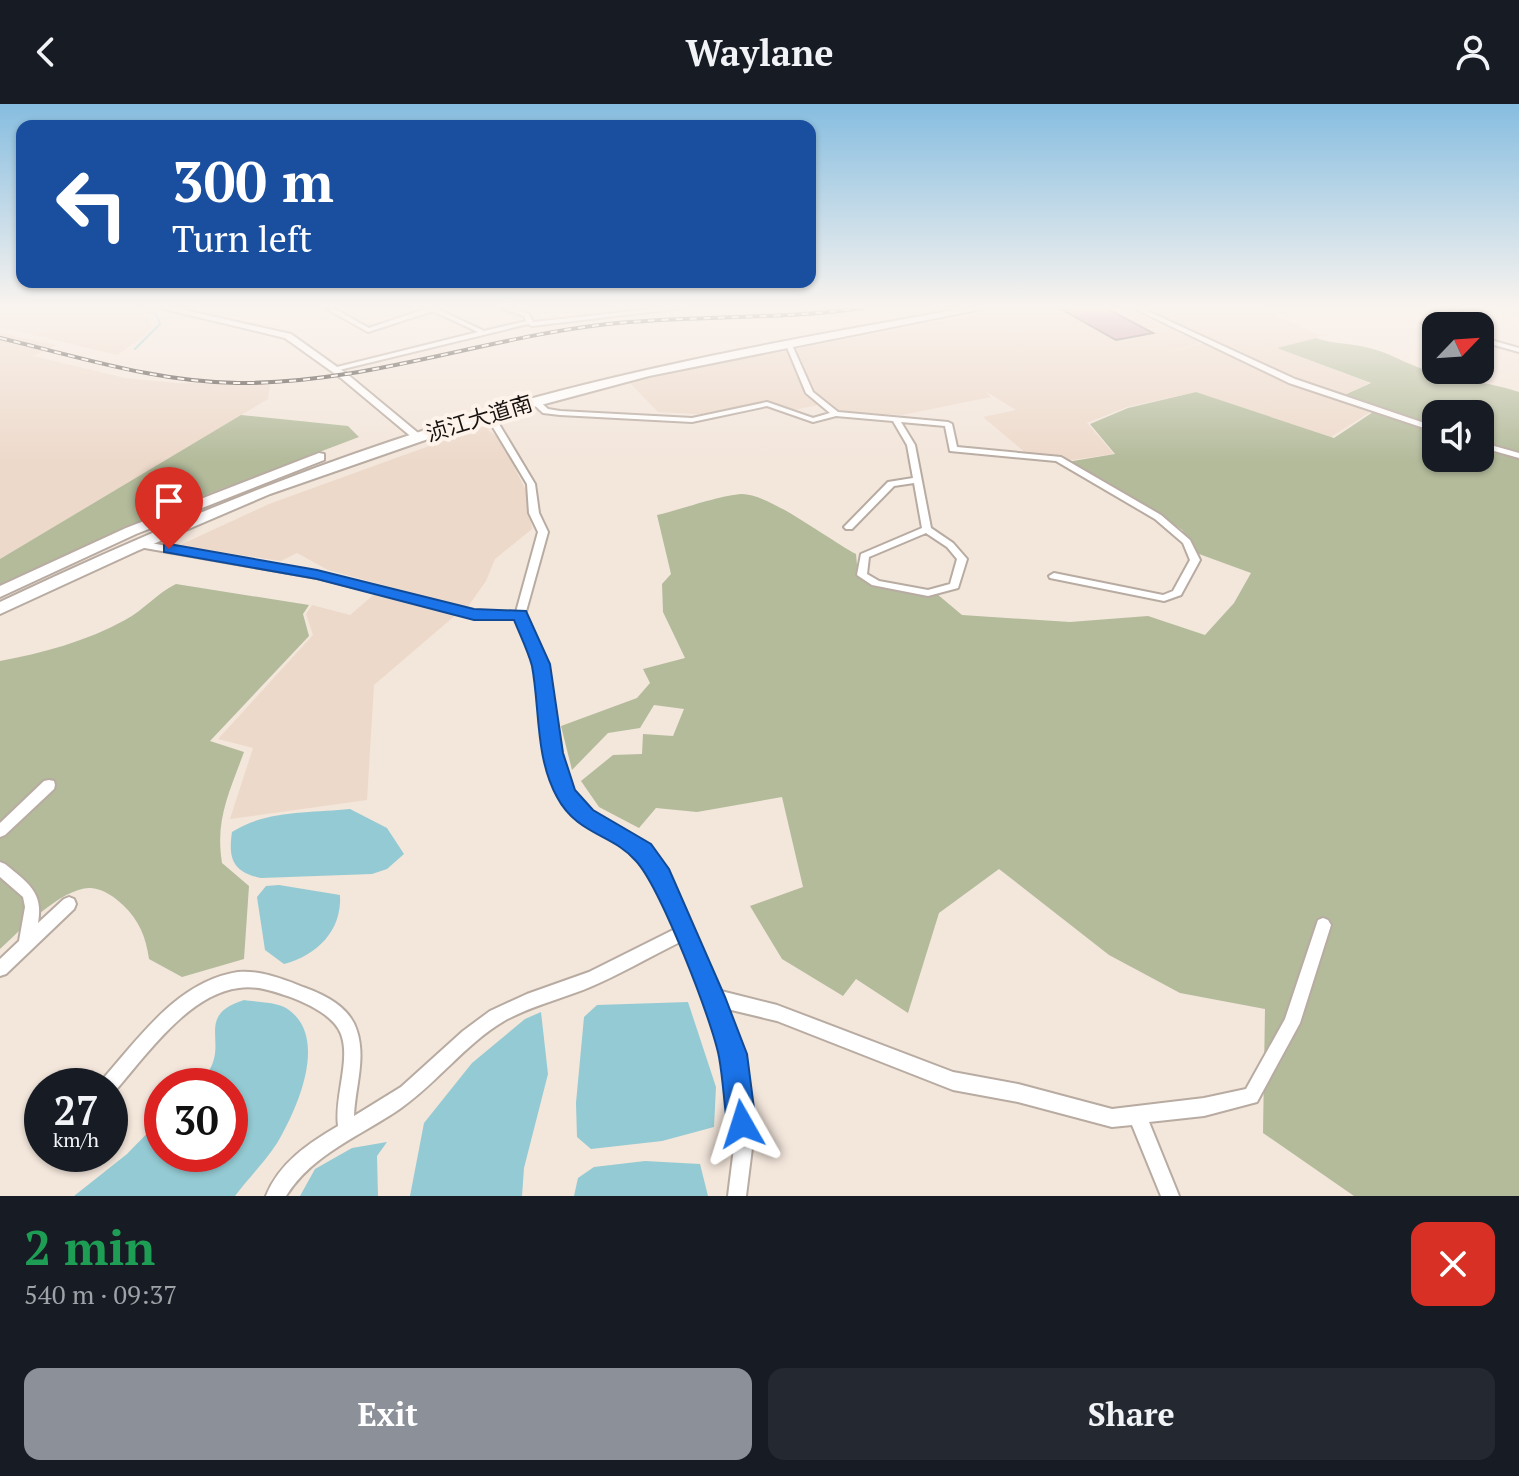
<!DOCTYPE html>
<meta charset="utf-8">
<style>
body{margin:0;font-family:"PT Serif","Noto Sans SC",serif;background:#242831;color:#f1f3f6;height:100vh;display:flex;flex-direction:column;font-size:30px;white-space:nowrap}
*{box-sizing:border-box;margin:0}
p{font-size:26px;color:#9ea1a6}
.icon{flex:none;width:44px;height:44px;fill:none;stroke:currentColor;stroke-width:2;stroke-linecap:round;stroke-linejoin:round}
.map{position:relative;height:1092px;overflow:hidden}
.side{display:flex;flex-direction:column;background:#171b24;flex:1}
.side>*{flex:none}
.top-card{position:absolute;left:16px;top:16px;width:800px;height:168px;border-radius:16px;box-shadow:0 2px 6px #0004;background:#1a4fa0;color:#fff;overflow:hidden}
.needle{width:52px;rotate:65deg}
.fabs{position:absolute;left:1422px;top:208px;display:grid;gap:16px}
.fabs a{display:grid;place-items:center;width:72px;height:72px;border-radius:16px;background:#171b24;box-shadow:0 2px 6px #0004;font-size:40px}
.speed{position:absolute;left:24px;top:964px;display:flex;gap:16px;font-size:40px;font-weight:700;text-align:center}
.speed>*{display:grid;place-content:center;width:104px;height:104px;border-radius:50%;background:#171b24;box-shadow:0 2px 6px #0004;line-height:1}
.speed small{font-size:20px;font-weight:400}
.speed .limit{border:12px solid #d22;background:#fff;color:#111}
.pin{position:absolute;display:grid;place-items:center;width:68px;height:68px;color:#fff;margin:-82px -34px;border-radius:50% 50% 50% 0;rotate:-45deg;box-shadow:0 0 8px #0007}
.pin .icon{rotate:45deg}
.me{position:absolute;width:88px;margin:-44px;rotate:354deg;stroke-linejoin:round;filter:drop-shadow(0 0 6px #0008)}
.turn{display:flex;align-items:center;gap:28px;height:168px;padding:0 24px;font-size:36px}
.turn .icon{width:104px;height:104px;stroke-width:2.5}
.turn b{display:block;font-size:56px;line-height:68px}
.round{display:grid;place-items:center;flex:none;width:84px;height:84px;border-radius:16px;background:#242831}
.summary{display:flex;align-items:center;justify-content:space-between;height:136px;padding:0 24px}
h1{font-size:48px;font-weight:700;line-height:60px;color:#1e9e55}
.cta{display:flex;gap:16px;margin-top:auto;padding:16px 24px}
.cta a{flex:1;height:92px;border-radius:16px;background:#8c9099;color:#fff;font-size:32px;font-weight:700;line-height:92px;text-align:center}
.cta a+a{background:#242831;color:#f1f3f6}
header{display:flex;justify-content:space-between;align-items:center;height:104px;padding:0 24px;background:#171b24;font-size:36px;font-weight:700}
.map>svg:first-child{display:block}
</style>
<header><svg class="icon" aria-label="back" viewBox="0 0 24 24"><path d="M15 5l-7 7 7 7"/></svg>Waylane<svg class="icon" aria-label="person" viewBox="0 0 24 24"><circle cx="12" cy="8" r="4"/><path d="M4 21q1-7 8-7t8 7"/></svg></header>
<div class="map">
<svg width="1519" height="1092" viewBox="0 0 1519 1092">
<rect width="100%" height="100%" fill="#f3e6db"/>
<g fill="#edd9ca">
<polygon points="0,204 143,204 137,208 149,215 151,222 146,231 117,251 0,223"/>
<polygon points="1008,204 1126,204 1200,239 1162,250 1212,237 1142,204 1258,204 1322,232 1277,244 1369,279 1341,292 1375,305 1331,333 1196,288 1127,303 1087,319 1114,350 1072,356 1028,351 983,313 1016,306 985,287 991,293 902,311 838,308 815,287 795,245"/>
<polygon points="0,229 57,241 33,252 125,274 177,279 270,280 268,295 0,455"/>
<polygon points="789,246 805,289 818,301 794,306 765,297 714,311 658,308 628,277"/>
<polygon points="487,321 492,324 488,326 499,334 529,392 532,425 495,455 486,477 467,504 328,466 297,449 281,457 178,442 269,400"/>
<polygon points="378,487 458,509 374,581 367,696 230,715 253,644 218,635 313,531 306,510 312,501 350,511"/>
</g>
<g fill="#b3bb9b">
<path d="M1316 234C1333 240 1348 239 1365 243 1387 247 1406 260 1428 267 1458 276 1489 278 1519 288V349L1480 337V310H1436V323L1342 292 1371 279 1277 244Z"/>
<path d="M1196 288 1334 334 1373 308 1436 327V354H1480V341L1519 353V1092H1354L1263 1029 1265 905 1180 889 1109 851 999 765 939 809 908 909 856 875 843 892 782 855 750 802 803 783 782 693 697 708 656 704 639 724 599 703 581 677 613 651 642 650 643 630 673 632 684 605 654 601 640 624 608 629 572 666 561 622 637 594 650 579 643 565 685 554 663 508 662 480 671 470 657 411C680 406 720 391 742 390 770 390 829 436 856 450L858 472 876 480 937 490 962 511 1070 518 1148 512 1205 531 1234 499 1251 469 1199 450 1182 426 1149 403 1067 358 1115 350 1090 320 1128 304Z"/>
<polygon points="241,311 348,322 359,333 171,404 0,481 0,455"/>
<path d="M176 480 309 501 303 510 309 532 210 637 244 648C229 689 215 716 222 759L249 782 244 855 182 873 149 855C146 833 139 816 123 801 114 793 104 785 91 784 64 782 19 827 0 845V557C43 549 87 537 125 516 144 506 157 489 176 480Z"/>
</g>
<g fill="#94cad3">
<path d="M350 705 387 724 404 750 387 765 372 770 261 774C233 768 228 755 232 728 265 706 312 709 350 705Z"/>
<path d="M279 781 340 791C342 827 317 851 284 860L265 846 257 793 266 782Z"/>
<path d="M244 896C256 898 276 898 286 904 329 931 299 1000 280 1034 269 1054 249 1073 235 1092H74L127 1050 162 1014V1050H230V982H193C198 977 208 970 211 963 225 935 197 911 244 896Z"/>
<polygon points="688,898 716,983 714,1023 662,1037 591,1045 577,1033 576,999 584,913 597,901"/>
<polygon points="541,908 548,970 524,1064 522,1092 410,1092 424,1019 472,959 525,915"/>
<polygon points="387,1038 377,1052 378,1092 300,1092 315,1065 352,1044"/>
<polygon points="645,1057 700,1060 708,1092 574,1092 578,1074 594,1063"/>
</g>
<g fill="none" stroke-linecap="round" stroke-linejoin="round">
<polyline stroke="#94cad3" stroke-width="2" points="135,245 160,220 157,211 147,204"/>
</g>
<polygon fill="#c89bad" stroke="#817278" stroke-width="2" points="1059,204 1106,204 1153,229 1116,236"/>
<g fill="none" stroke-linecap="round" stroke-linejoin="round">
<defs>
<g id="minor">
<polygon points="325,204 333,204 369,224 428,204 436,204 484,227 526,217 524,212 501,204 511,204 529,210 533,218 661,204 683,204 532,222 528,220 335,267 332,265 333,264 478,228 433,207 368,228"/>
<polygon points="1133,204 1141,204 1295,275 1436,323 1436,328 1289,279"/>
<polygon points="1457,204 1465,204 1441,219 1430,219 1438,222 1436,222 1436,225 1421,219 1431,214 1438,216"/>
<polygon points="1480,233 1519,244 1519,248 1480,237"/>
<path d="M789 239 792 241 813 288 838 308 948 318 952 320 957 343 1061 353 1161 411 1190 436 1200 456 1182 489 1181 491 1164 497 1050 474 1049 472 1054 469 1163 491 1173 487 1190 456 1183 439 1155 415 1056 357 950 347 945 322 901 318 915 341 931 424 953 439 967 455 958 484 928 492 872 481 857 471 861 450 922 424 914 379 894 382 852 425H846L844 423 888 378 913 374 907 341 893 317 836 312 813 318 767 302 692 318 560 311 543 309 530 297 537 295 548 305 560 307 692 314 767 298 813 314 830 309 806 289 786 241ZM926 429 947 443 957 455 950 480 928 486 879 477 867 470 869 453Z"/>
<path d="M486 308 493 310 535 380 539 409 548 428 525 511 547 560 562 665 577 698 590 709 633 732 658 754 694 827 717 886 777 901 953 968 1018 980 1112 1005 1204 994 1246 985 1285 915 1318 816 1323 814 1328 816 1331 821 1300 919 1257 998 1204 1012 1149 1018 1179 1092H1161L1132 1021 1112 1023 1018 998 953 986 777 917 723 904 741 950 749 996 752 1044 746 1092H728L734 1044 731 996 725 950 682 837C649 853 618 872 583 886 557 896 529 903 504 917 465 940 438 978 401 1004 361 1032 313 1049 286 1092H266C279 1059 309 1039 338 1022 334 993 351 956 341 930 334 912 310 901 293 894 276 888 257 881 239 884 188 890 146 952 114 988L110 990V982H99L102 976C139 934 178 877 238 868 259 866 283 875 303 883 325 891 350 903 357 927 366 955 355 984 354 1012L401 983 463 927 490 907 527 890 589 868 677 824 648 762 623 740 580 717 567 705 550 665 535 560 516 514 474 513 317 474 139 443 134 440 139 437 317 468 474 507 516 508 538 428 529 409 527 380 485 310Z"/>
<polygon points="1480,338 1519,349 1519,354 1480,343"/>
<polygon points="49,676 54,677 55,681 54,685 5,731 0,733 0,719 44,677"/>
<path d="M0 758 5 760C27 778 44 788 38 819L64 795 69 793 74 795 76 800 74 805 6 870 0 872V855L19 837 25 803 23 793 0 773Z"/>
</g>
<polygon id="tertiary" points="160,204 175,204 291,230 347,270 423,333 414,335 341,274 285,234"/>
<g id="primary">
<path d="M965 204H987L649 272 474 319 270 390 137 447 0 510V498C173 416 351 343 537 293 678 255 821 230 965 204Z"/>
<polygon points="319,349 324,350 324,356 136,430 0,493 0,482 126,424"/>
</g>
</defs>
<use href="#minor" stroke="#b8aba1" stroke-width="4"/>
<use href="#tertiary" stroke="#b8aba1" stroke-width="4"/>
<use href="#primary" stroke="#b8aba1" stroke-width="4"/>
<use href="#minor" fill="#fff" fill-rule="evenodd"/>
<use href="#tertiary" fill="#fff" fill-rule="evenodd"/>
<use href="#primary" fill="#fff" fill-rule="evenodd"/>
<defs>
<path id="rail" d="M0 234C79 253 156 278 238 279 366 280 482 234 608 220 693 211 778 216 862 204"/>
</defs>
<use href="#rail" stroke="#3c3531" stroke-width="4"/>
<use href="#rail" stroke="#fef3eb" stroke-width="2" stroke-dasharray="7" stroke-linecap="butt"/>
</g>
<linearGradient id="sky" x2="0" y2="1"><stop stop-color="#86bde0"/><stop offset="0.57" stop-color="#faf4ef"/><stop offset="1" stop-color="#faf4ef" stop-opacity="0"/></linearGradient>
<rect width="1519" height="357" fill="url(#sky)"/>
<path fill="#1a73e8" stroke="#114b97" stroke-width="2" d="M169 440 317 466 474 505 526 507 550 560 563 649 575 686 593 706 651 740 669 765 725 893 747 950 756 1020 752 1030 742 1034 731 1030 727 1020C724 998 723 975 719 953 712 916 660 783 636 757 613 730 577 731 557 693 535 653 540 605 532 562 528 547 520 531 514 516H474L317 475 164 448V441Z"/>
<g text-anchor="middle" stroke-width="8" stroke-linejoin="round" paint-order="stroke">
<g font-size="22" fill="#17120f" stroke="#fef3eb">
<text transform="translate(479 314) rotate(-17)" y="8">浈江大道南</text>
</g>
</g>
</svg>
<div class="fabs">
<a><svg class="needle" viewBox="-14 -14 28 28"><path d="M0-13l5 13h-10z" fill="#e53935"/><path d="M0 13l5-13h-10z" fill="#9ea1a6"/></svg></a>
<a><svg class="icon" aria-label="sound" viewBox="0 0 24 24"><path d="M4 9h4l5-4v14l-5-4H4zM17 9q2 3 0 6"/></svg></a>
</div>
<div class="speed"><div>27<small>km/h</small></div><div class="limit">30</div></div>
<div class="pin" style="left:169px;top:445px;background:#d93025"><svg class="icon" aria-label="arrive" viewBox="0 0 24 24"><path d="M6 21V4h12l-3 4 3 4H6"/></svg></div>
<svg class="me" style="left:742px;top:1020px" viewBox="-20 -20 40 40"><path d="M0-17L14 15 0 8-14 15z" fill="#1a73e8" stroke="#fff" stroke-width="4"/></svg>
<div class="top-card">
<div class="turn"><svg class="icon" aria-label="left" viewBox="0 0 24 24"><path d="M17 20v-9H6M10 6l-5 5 5 5"/></svg><div><b>300 m</b>Turn left</div></div>
</div>
</div>
<section class="side">
<div class="summary"><div><h1>2 min</h1><p>540 m · 09:37</p></div><a class="round" style="background:#d93025;color:#fff"><svg class="icon" aria-label="close" viewBox="0 0 24 24"><path d="M6 6l12 12M18 6L6 18"/></svg></a></div>
<div class="cta"><a>Exit</a><a>Share</a></div>
</section>
